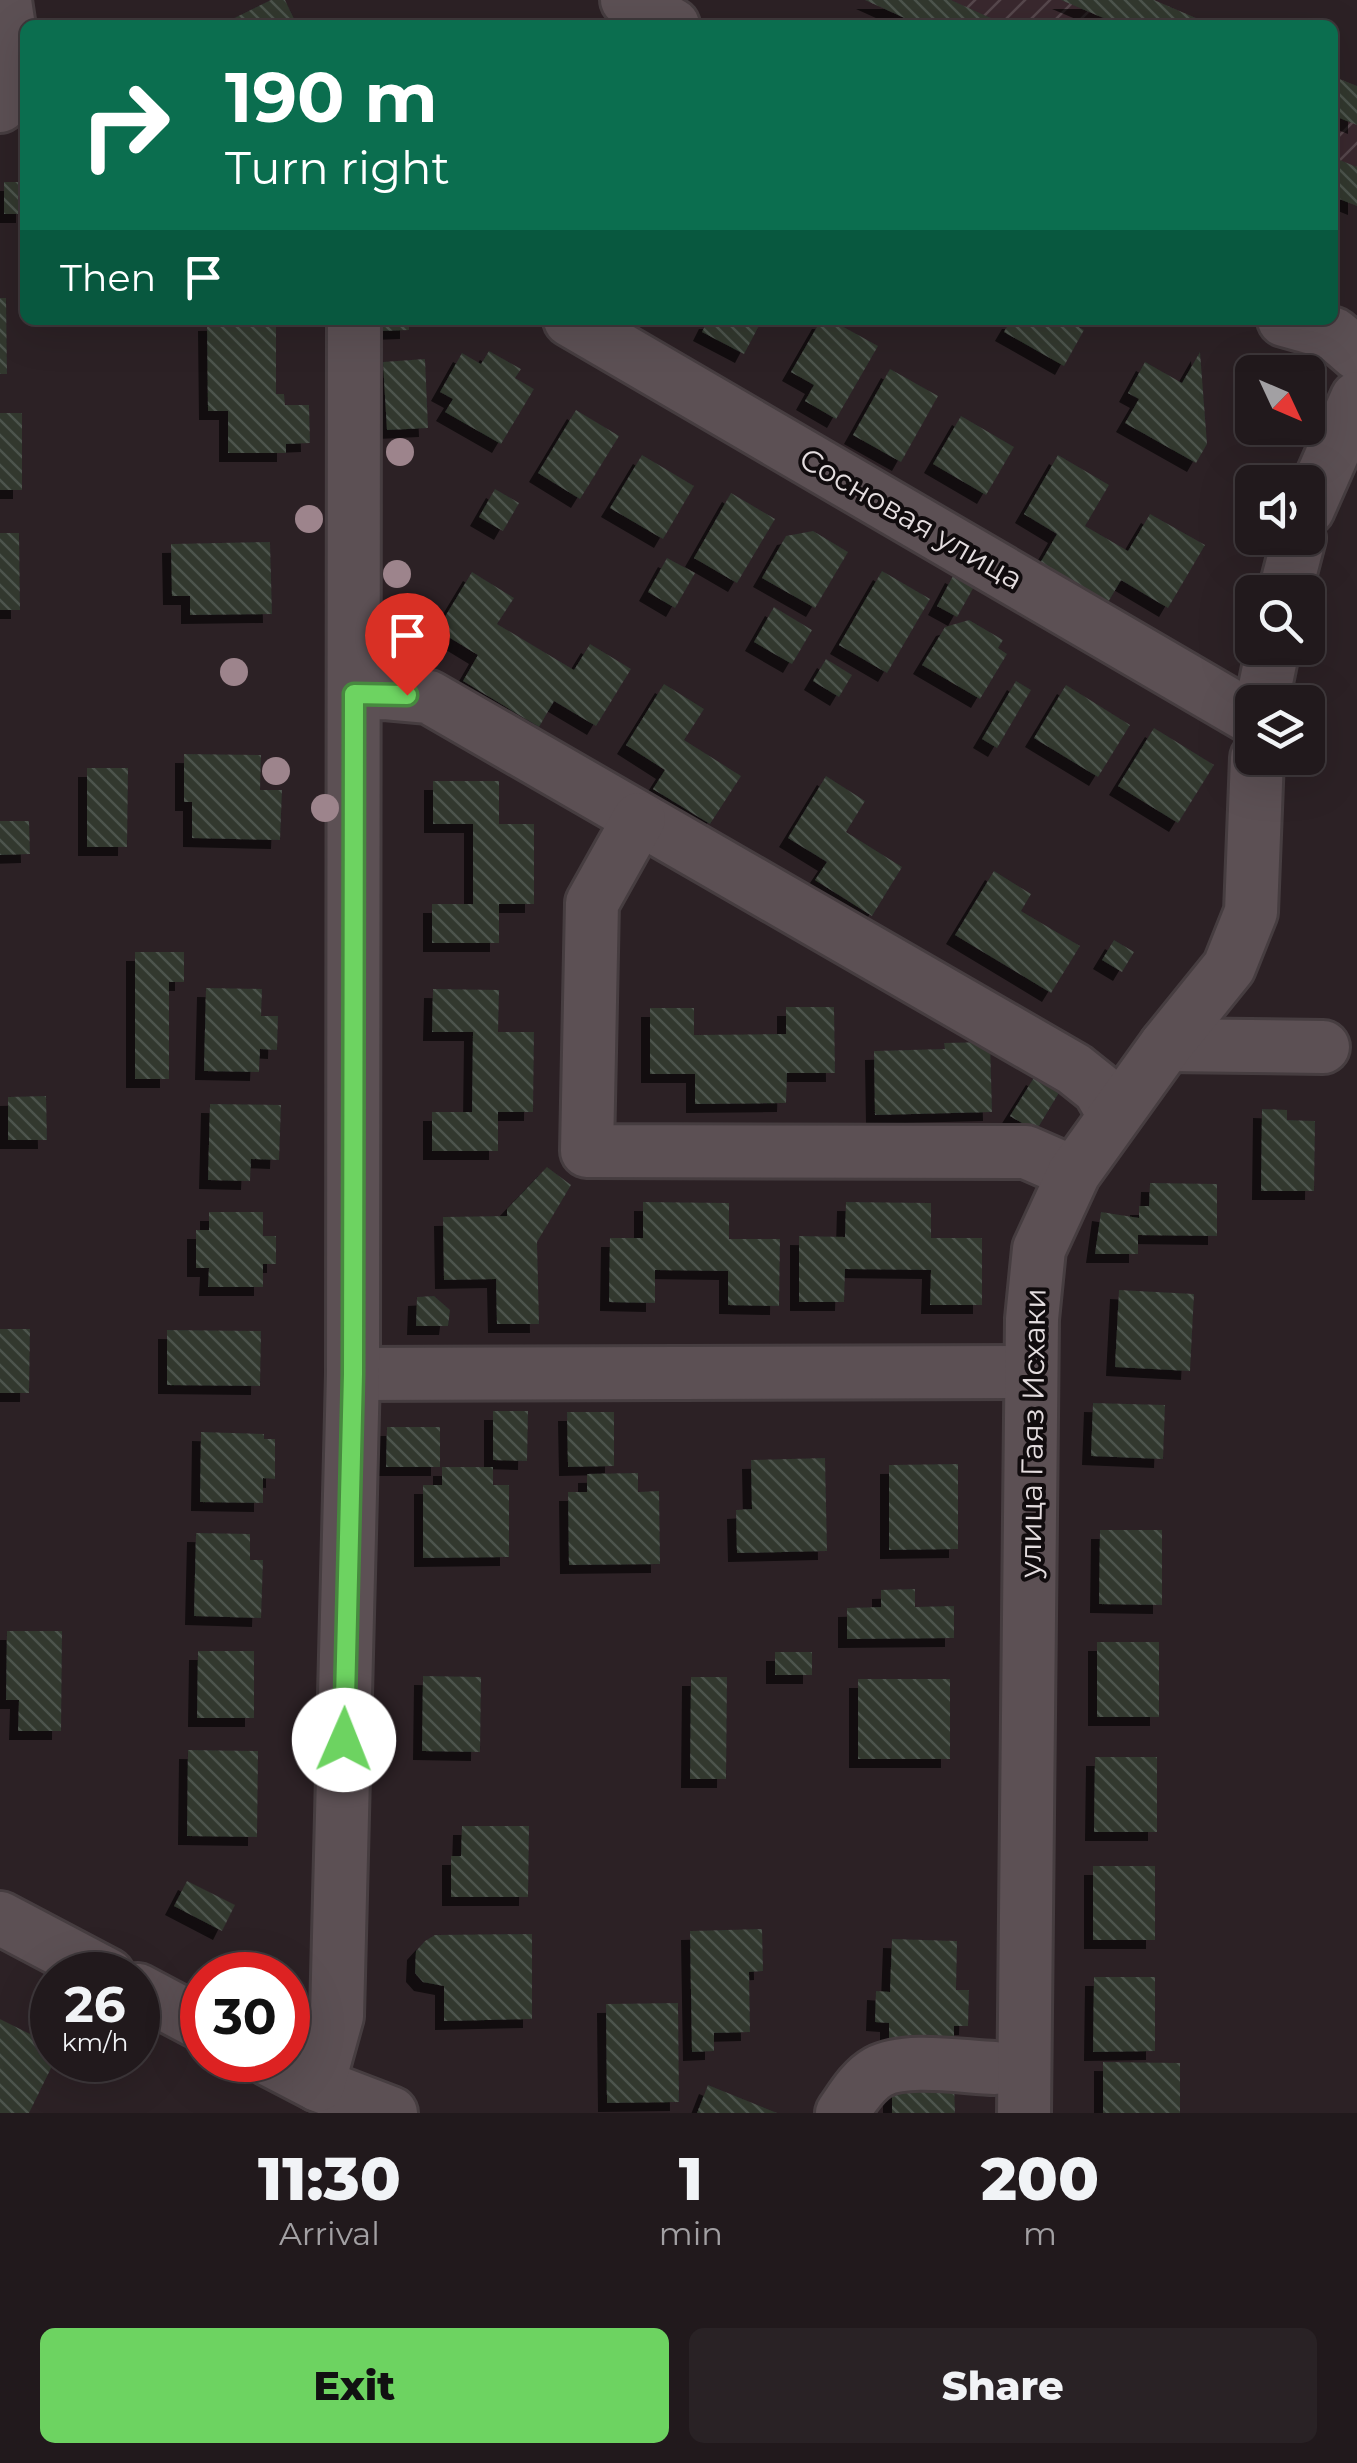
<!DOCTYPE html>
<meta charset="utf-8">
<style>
body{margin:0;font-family:Montserrat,sans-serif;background:#292225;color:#f1f3f6;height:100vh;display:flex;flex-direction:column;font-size:38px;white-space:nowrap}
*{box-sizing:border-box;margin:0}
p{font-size:32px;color:#a2a0a3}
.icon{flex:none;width:55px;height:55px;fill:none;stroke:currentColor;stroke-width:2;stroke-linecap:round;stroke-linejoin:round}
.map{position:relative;height:2113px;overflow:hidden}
.panel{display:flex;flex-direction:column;background:#21191c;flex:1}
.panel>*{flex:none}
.guide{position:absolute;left:20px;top:20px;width:1318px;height:305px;border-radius:15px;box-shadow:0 10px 40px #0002,0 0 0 2px #3e383b;background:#0b6e4f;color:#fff;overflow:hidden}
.needle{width:65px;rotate:134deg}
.controls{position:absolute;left:1235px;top:355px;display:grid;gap:20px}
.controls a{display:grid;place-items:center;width:90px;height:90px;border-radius:15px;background:#21191c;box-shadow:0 10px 40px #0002,0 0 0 2px #3e383b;font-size:50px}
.speed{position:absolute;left:30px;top:1952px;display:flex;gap:20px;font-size:50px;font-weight:700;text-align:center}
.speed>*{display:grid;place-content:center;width:130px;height:130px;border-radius:50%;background:#21191c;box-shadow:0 10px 40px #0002,0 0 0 2px #3e383b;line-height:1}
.speed small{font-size:25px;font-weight:400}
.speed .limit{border:15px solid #d22;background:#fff;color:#111}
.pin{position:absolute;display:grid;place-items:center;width:85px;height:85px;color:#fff;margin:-102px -42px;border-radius:50% 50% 50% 0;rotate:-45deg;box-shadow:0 0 10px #0007}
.pin .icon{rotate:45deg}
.me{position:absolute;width:110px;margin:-55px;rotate:1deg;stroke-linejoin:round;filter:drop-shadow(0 0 8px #0008)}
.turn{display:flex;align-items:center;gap:35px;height:210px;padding:0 40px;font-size:45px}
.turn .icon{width:130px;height:130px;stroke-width:2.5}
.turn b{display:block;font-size:70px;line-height:85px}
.then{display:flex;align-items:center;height:95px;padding:0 40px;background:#0003;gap:20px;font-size:38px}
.eta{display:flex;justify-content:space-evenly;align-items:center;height:170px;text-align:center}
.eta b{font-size:60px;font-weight:800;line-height:70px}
.action{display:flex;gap:20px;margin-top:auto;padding:20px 40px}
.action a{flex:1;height:115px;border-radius:15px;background:#6dd361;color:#111;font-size:40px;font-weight:800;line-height:115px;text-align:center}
.action a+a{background:#292225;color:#f1f3f6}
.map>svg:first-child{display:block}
</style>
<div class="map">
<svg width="1357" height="2113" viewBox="0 0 1357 2113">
<defs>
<pattern id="industrial-furrows" width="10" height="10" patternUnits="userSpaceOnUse" patternTransform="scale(2.5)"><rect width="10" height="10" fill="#39282e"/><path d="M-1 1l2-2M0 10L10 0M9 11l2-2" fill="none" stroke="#56474c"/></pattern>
<pattern id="building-back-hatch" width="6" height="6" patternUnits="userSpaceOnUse" patternTransform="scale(2.5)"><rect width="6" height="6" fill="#30372f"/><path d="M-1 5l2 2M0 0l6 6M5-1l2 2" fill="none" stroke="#4e544d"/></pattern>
<filter id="shadow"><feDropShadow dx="-9" dy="9" stdDeviation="0" flood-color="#0009"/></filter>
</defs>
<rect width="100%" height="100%" fill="#2c2125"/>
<g fill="url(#industrial-furrows)">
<polygon points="865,0 1154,0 1212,25 920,25"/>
<polygon points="1332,76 1357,86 1357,206 1333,196"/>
</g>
<g fill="url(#building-back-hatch)" filter="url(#shadow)">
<polygon points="271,0 285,0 297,25 220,25"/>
<polygon points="865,0 951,0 1006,25 920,25"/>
<polygon points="1061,0 1154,0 1212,25 1120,25"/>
<polygon points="1332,76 1357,86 1357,125 1332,115"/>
<polygon points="1332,157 1357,167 1357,206 1332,196"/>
<rect x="4" y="182" width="21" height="32"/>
<polygon points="0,298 6,298 7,374 0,374"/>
<polygon points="381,320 409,320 409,330 381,331"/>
<polygon points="708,320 762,320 744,354 702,332"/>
<polygon points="821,320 831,320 878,346 836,419 805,401 814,385 791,372"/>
<polygon points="1011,320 1066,320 1084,330 1064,366 1004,332"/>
<polygon points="276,321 276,394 284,394 285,405 309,405 310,443 286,444 286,453 228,453 228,411 208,411 207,322"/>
<polygon points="489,351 521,369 515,378 534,389 501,444 445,412 453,399 440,392 462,353 481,364"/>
<polygon points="1200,352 1207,444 1196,463 1125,423 1139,399 1128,393 1145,362 1182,383"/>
<polygon points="425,359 428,428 387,430 383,362"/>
<polygon points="890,369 938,396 901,462 853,435"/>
<polygon points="576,410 619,436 580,499 538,473"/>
<rect x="0" y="413" width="22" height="77"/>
<polygon points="961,416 1014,447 986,495 933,464"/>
<polygon points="642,455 694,486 663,539 610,508"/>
<polygon points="1058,455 1109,485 1085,526 1128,551 1150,514 1205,545 1168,608 1121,580 1103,611 1035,572 1057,534 1024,514"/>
<polygon points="495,489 519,503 503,531 479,517"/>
<polygon points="731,493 775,519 737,583 694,558"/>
<polygon points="813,531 848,552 815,608 762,578 786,536"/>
<polygon points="0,533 19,533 20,610 0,610"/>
<polygon points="270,542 272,614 190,615 190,596 172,596 171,544"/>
<polygon points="667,558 695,573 675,608 648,592"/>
<polygon points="882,571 930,599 887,673 839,645"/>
<polygon points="472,572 514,598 497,624 574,670 590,644 631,669 596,726 554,701 539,727 463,681 478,655 437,630"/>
<polygon points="954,574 975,585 957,617 937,606"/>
<polygon points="774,607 812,630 792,664 754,642"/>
<polygon points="969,620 1003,640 998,648 1007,654 980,699 922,665 945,627"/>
<polygon points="826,659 852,675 839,697 813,681"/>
<polygon points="1016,681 1031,690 997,748 982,739"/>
<polygon points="664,684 704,709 684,740 741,776 710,824 653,789 665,770 626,745"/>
<polygon points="1066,685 1130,725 1098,777 1034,738"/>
<polygon points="1154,728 1214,765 1178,823 1118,786"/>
<polygon points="184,754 261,755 260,790 282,790 280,840 192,838 192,802 184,802"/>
<polygon points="87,768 128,768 127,847 87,847"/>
<polygon points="826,776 865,801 846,832 902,867 872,916 815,880 827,862 788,838"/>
<polygon points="433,781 499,781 499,824 534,824 534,904 499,904 499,943 432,943 432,904 473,904 473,824 433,824"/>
<polygon points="0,821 29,821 30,854 0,855"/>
<polygon points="994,871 1031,894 1021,911 1080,946 1051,993 955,935"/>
<polygon points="1114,940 1134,952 1122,972 1102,960"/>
<polygon points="135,952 184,952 184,982 169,982 169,1079 135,1079"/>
<polygon points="206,988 262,989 261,1016 278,1016 277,1050 260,1049 259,1072 204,1071"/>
<polygon points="433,989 499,990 498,1032 534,1032 533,1112 498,1112 498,1151 432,1151 432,1112 472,1112 473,1032 432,1032"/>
<polygon points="786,1007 834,1007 835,1073 787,1073 786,1103 695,1104 695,1074 650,1074 650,1008 694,1008 694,1035 786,1034"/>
<polygon points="990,1042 992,1112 875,1115 874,1051 945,1049 944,1043"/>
<polygon points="1035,1076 1060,1091 1036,1131 1010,1116"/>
<polygon points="46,1096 47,1140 8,1140 8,1097"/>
<polygon points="210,1104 281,1105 279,1160 251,1159 250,1181 208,1180"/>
<polygon points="1262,1109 1287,1110 1287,1120 1315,1121 1314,1191 1261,1191"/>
<polygon points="547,1167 571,1185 537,1242 539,1324 497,1324 496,1279 444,1280 443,1217 507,1216 507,1209"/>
<polygon points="1150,1183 1217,1184 1217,1236 1138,1235 1138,1254 1095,1254 1101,1212 1139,1218 1139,1206 1149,1206"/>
<polygon points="643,1202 729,1203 729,1239 780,1239 779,1306 728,1305 728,1271 655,1270 655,1303 609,1302 610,1238 643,1238"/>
<polygon points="846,1202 931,1203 931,1238 982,1238 982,1305 930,1305 931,1270 845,1269 844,1302 799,1302 799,1236 845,1237"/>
<polygon points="209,1212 263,1212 263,1236 276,1236 276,1264 263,1264 263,1287 208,1287 209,1268 196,1268 196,1230 209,1230"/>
<polygon points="1119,1290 1194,1294 1190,1371 1115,1367"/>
<polygon points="434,1296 450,1310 448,1326 416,1326 417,1297"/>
<polygon points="0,1329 30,1329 29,1393 0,1393"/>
<polygon points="167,1330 261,1331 260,1386 167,1385"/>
<polygon points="1093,1403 1165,1405 1163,1459 1091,1456"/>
<polygon points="493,1411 528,1411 527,1461 493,1460"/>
<polygon points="567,1412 614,1412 614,1466 568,1467"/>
<polygon points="387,1427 440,1427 440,1467 386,1467"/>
<polygon points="201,1432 264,1434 264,1439 275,1439 275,1479 263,1478 263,1503 200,1502"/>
<polygon points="825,1458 827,1551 737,1553 736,1510 752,1509 751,1460"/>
<polygon points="958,1464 958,1549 889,1550 889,1465"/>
<polygon points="442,1467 493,1467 493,1485 509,1485 509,1557 423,1558 423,1485 442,1485"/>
<polygon points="638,1473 638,1492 659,1491 660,1564 569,1565 568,1492 587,1492 587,1474"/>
<polygon points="1100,1530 1162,1530 1162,1605 1099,1604"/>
<polygon points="196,1533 250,1534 250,1560 263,1560 261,1618 194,1616"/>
<polygon points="915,1589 915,1607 954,1606 954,1638 847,1639 847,1608 881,1607 881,1590"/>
<polygon points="7,1631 62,1631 61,1731 18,1731 19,1700 6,1700"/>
<rect x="1097" y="1642" width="62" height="75"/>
<polygon points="198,1651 254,1651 254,1718 197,1718"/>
<rect x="775" y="1652" width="37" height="23"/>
<polygon points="423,1676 481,1677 480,1752 422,1751"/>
<polygon points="691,1677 727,1677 726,1779 690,1779"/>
<rect x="858" y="1679" width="92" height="80"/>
<polygon points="188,1750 258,1751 257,1837 187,1836"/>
<polygon points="1095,1757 1157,1757 1157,1832 1094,1832"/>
<polygon points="462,1826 529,1826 528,1897 451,1897 451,1856 461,1856"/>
<rect x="1093" y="1866" width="62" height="74"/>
<polygon points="187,1881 235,1905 222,1931 174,1906"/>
<polygon points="762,1929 763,1971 749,1972 750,2032 714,2033 714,2051 692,2052 690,1931"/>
<polygon points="532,1934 532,2019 444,2021 444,1986 423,1982 415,1973 416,1951 425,1941 435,1935"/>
<polygon points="892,1939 957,1941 956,1990 969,1990 968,2026 954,2026 954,2041 889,2039 889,2023 875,2022 876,1991 890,1992"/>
<polygon points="1094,1977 1155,1977 1155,2051 1093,2052"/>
<polygon points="678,2003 679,2102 607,2103 606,2004"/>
<polygon points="0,2019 52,2045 52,2060 55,2060 29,2113 0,2113"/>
<polygon points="1103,2062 1180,2063 1180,2113 1103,2113"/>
<polygon points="954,2083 955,2113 892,2113 892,2084"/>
<polygon points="708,2085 777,2113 697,2113"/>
</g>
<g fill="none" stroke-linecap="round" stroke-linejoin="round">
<defs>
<g id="minor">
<polyline points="627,0 673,25"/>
<path d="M0 106C23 88 8 27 5 0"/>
<polyline points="570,320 1252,718"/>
<polyline points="1284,320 1334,334 1357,354"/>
<polyline points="1308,509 1357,398"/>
<polyline points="1285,592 1299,538"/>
<polyline points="354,694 385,693 429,697 1074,1069 1099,1089 1114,1115"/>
<polyline points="1262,702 1273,648"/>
<polyline points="639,819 592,903 587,1151 1026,1152 1074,1173"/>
<polyline points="1166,1045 1323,1047"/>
<polyline points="353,1374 1031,1372"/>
<polyline points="0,1918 108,1975"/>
<polyline points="138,1990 202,2024"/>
<polyline points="270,2060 318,2085 391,2113"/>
<polyline points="318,2085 337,2016 353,1374 354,320"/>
<path d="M842 2113C852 2099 862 2081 878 2072 906 2057 963 2067 995 2068"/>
<polyline points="1024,2113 1032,1319 1039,1249 1074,1173 1166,1045 1229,967 1251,912 1257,758"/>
</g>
</defs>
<use href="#minor" stroke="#463d40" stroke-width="58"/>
<use href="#minor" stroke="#5c5054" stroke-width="52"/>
</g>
<g fill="#9d848c">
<circle cx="400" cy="452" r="14"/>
<circle cx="309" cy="519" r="14"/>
<circle cx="397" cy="574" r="14"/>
<circle cx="234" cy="672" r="14"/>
<circle cx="276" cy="771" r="14"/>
<circle cx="325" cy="808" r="14"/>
</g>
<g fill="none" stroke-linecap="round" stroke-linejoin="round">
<defs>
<polyline id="route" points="344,1740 353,1374 354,694 407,695"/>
</defs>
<use href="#route" stroke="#47893f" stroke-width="25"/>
<use href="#route" stroke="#6dd361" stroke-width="18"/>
</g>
<g text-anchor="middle" stroke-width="8" stroke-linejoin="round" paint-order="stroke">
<g font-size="30" fill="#e4dddf" stroke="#110c0e">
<text transform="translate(911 519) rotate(30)" y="10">Сосновая улица</text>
<text transform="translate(1033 1433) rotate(-89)" y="10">улица Гаяз Исхаки</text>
</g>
</g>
</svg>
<div class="controls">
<a><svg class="needle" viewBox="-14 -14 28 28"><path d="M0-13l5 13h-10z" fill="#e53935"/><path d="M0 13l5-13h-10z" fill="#a2a0a3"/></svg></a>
<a><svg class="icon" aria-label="sound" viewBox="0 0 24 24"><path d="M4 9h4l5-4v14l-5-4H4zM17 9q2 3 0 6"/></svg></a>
<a><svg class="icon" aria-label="search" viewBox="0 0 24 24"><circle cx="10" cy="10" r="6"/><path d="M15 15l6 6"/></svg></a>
<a><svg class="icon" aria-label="layers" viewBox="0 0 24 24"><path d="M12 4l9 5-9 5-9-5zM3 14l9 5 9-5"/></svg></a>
</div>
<div class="speed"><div>26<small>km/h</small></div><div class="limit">30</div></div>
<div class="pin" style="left:407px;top:695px;background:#d93025"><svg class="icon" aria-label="arrive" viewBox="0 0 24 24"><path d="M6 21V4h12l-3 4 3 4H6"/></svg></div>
<svg class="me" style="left:344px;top:1740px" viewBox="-20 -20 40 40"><circle r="19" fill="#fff"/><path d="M0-13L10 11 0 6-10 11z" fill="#6dd361"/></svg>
<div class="guide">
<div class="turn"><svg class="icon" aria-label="right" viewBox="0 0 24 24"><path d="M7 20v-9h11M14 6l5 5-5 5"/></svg><div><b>190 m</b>Turn right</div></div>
<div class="then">Then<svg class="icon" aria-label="arrive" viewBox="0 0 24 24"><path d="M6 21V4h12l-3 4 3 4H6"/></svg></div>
</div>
</div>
<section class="panel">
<div class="eta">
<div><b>11:30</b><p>Arrival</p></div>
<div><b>1</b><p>min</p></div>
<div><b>200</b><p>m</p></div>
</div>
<div class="action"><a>Exit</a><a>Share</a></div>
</section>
